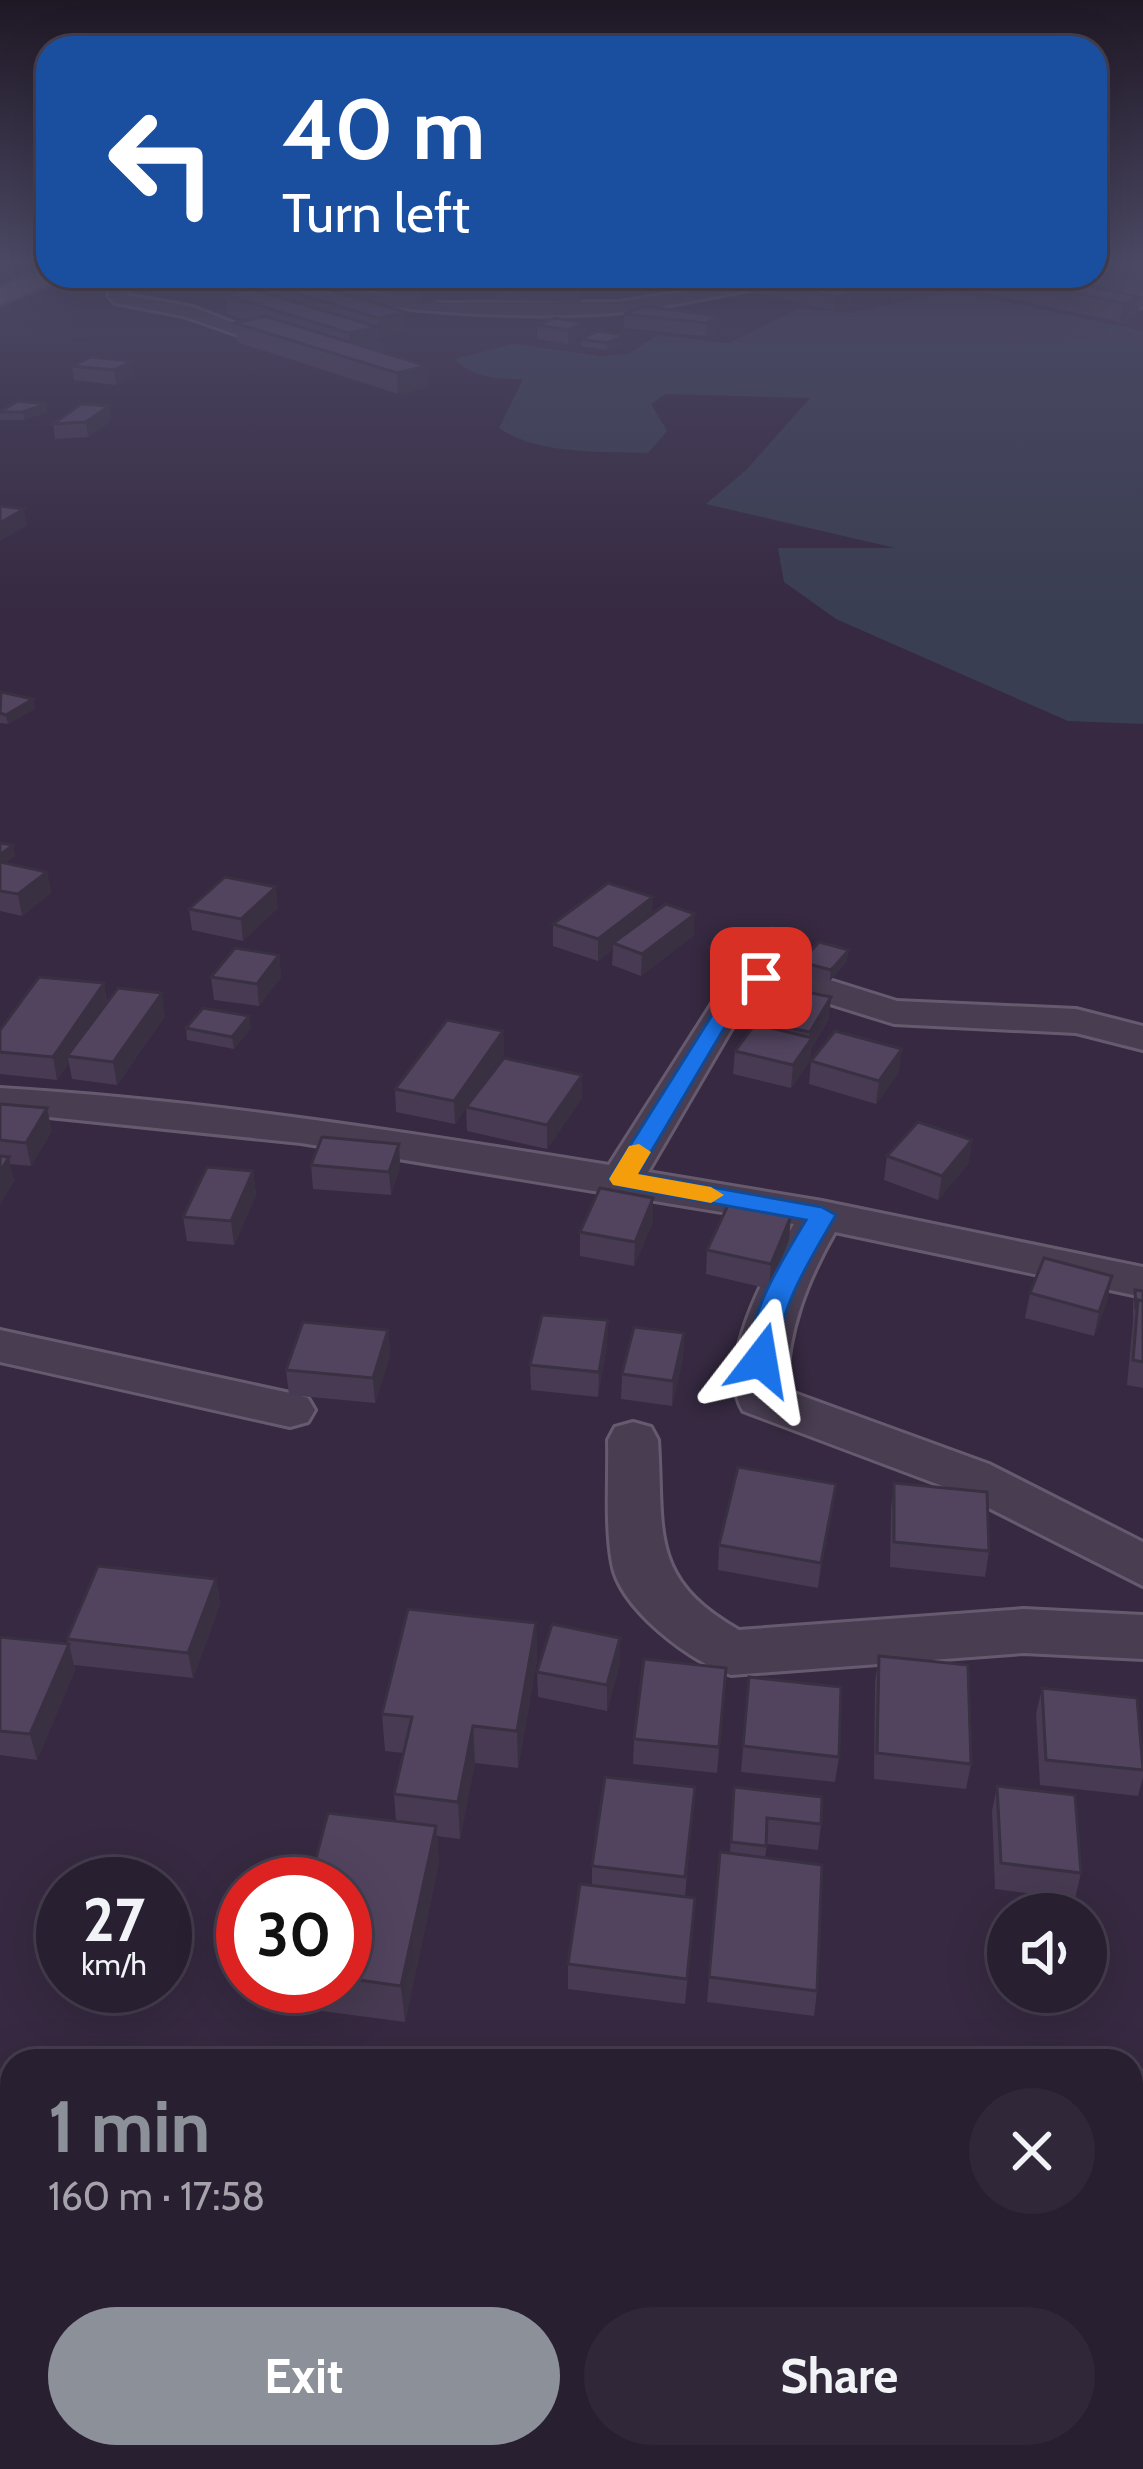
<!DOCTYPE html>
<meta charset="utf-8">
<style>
body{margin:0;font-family:Cabin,sans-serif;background:#302739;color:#f1f3f6;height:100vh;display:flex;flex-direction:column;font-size:45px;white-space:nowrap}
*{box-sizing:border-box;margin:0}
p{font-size:39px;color:#a5a2ab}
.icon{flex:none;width:66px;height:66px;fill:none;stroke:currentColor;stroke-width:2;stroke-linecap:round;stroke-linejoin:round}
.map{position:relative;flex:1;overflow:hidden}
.sheet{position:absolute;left:0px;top:2049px;width:1143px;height:420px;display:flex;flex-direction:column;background:#281f31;border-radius:36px 36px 0 0;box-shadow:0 12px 48px #0002,0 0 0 3px #443d4d}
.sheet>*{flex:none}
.banner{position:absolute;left:36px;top:36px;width:1071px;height:252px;border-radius:36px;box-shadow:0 12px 48px #0002,0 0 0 3px #443d4d;background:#1a4fa0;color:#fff;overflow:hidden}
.controls{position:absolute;left:987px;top:1893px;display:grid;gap:24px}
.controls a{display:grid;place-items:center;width:120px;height:120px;border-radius:50%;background:#281f31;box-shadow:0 12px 48px #0002,0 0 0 3px #443d4d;font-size:60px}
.speed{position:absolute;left:36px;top:1857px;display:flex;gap:24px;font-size:60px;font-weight:700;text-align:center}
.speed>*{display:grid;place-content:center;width:156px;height:156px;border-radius:50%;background:#281f31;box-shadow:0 12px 48px #0002,0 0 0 3px #443d4d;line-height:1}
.speed small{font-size:30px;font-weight:400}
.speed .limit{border:18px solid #d22;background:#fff;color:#111}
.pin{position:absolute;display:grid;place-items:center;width:102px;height:102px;color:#fff;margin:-51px;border-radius:24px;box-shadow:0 6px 18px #0006}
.me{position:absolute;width:132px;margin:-66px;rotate:14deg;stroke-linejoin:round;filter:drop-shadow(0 0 9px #0008)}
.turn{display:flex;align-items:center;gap:42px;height:252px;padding:0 48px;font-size:54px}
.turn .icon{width:156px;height:156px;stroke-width:2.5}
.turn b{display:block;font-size:84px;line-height:102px}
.round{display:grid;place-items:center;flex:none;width:126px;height:126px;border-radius:63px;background:#302739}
.headline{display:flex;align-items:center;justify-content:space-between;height:204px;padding:0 48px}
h1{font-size:72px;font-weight:700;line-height:90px;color:#8c9099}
.primary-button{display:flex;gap:24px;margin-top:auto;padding:24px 48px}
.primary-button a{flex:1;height:138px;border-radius:72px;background:#8c9099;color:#fff;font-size:48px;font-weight:700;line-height:138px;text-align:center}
.primary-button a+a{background:#302739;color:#f1f3f6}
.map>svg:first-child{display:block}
</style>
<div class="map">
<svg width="1143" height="2469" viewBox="0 0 1143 2469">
<rect width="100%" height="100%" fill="#362941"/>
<path fill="#3a3e52" d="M951 290 1143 331V724L1068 721 836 619 784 582 778 548H895L706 504 746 470 810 398 666 394 651 404 667 431 648 453C600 451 539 455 499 428L523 379C500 379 471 378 455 359L513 344 600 356 628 354 658 335 729 343 800 308 851 313Z"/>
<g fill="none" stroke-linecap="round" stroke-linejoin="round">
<defs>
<g id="street">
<polygon points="113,276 131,276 127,295 193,307 264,335 255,341 183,316 115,303 108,296"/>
<path d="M280 276H308L365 292 443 303 620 302 780 276 1016 277 1143 297V307C1026 289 906 274 787 285 732 291 678 306 623 312 550 320 338 316 280 276Z"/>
<path d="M761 967 801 971 897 1001 1076 1009 1143 1026V1050L1076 1033 894 1024 785 990 755 993 742 1011 648 1172 822 1201 1143 1267V1297L835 1232C806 1283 788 1330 786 1390L989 1464 1143 1542V1586L953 1490 743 1411C714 1363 769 1267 794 1224L301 1143 0 1112V1088C205 1100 407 1132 609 1165L729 977Z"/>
<polygon points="0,1330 290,1393 308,1398 315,1410 308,1422 290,1427 0,1362"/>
<path d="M633 1422 651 1427 658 1440C664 1532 648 1578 739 1630L1024 1609 1143 1615V1659L1024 1653 731 1675C690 1662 619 1608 612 1563 605 1524 609 1480 608 1440L615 1427Z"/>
<polygon points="1131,2069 1143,2072 1143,2140 1131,2137"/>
<rect x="0" y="2100" width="12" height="70"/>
<rect x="159" y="2457" width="80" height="12"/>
</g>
<polygon id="primary" points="48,268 48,276 61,276 57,281 0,304 0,287"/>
</defs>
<use href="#street" stroke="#665b6e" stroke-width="6"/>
<use href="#primary" stroke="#4e4457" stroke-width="6"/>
<use href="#street" fill="#483d51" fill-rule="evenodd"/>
<use href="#primary" fill="#675b71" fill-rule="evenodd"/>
</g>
<g fill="#473a52">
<polygon points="1095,264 1143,268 1143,295 1050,276 1095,276"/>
<polygon points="285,276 406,331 378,337 378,347 370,349 428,387 398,394 237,342 235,323 247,320 227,314 225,295 256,290 255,280"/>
<polygon points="322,276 432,276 445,280 445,298 422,304"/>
<polygon points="614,276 579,302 496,300 496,281"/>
<polygon points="967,276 1037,276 1141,297 1138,316 1120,322 966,289"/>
<polygon points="743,278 854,292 853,305 834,310 742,290"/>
<polygon points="624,314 719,316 718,330 706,336 624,328"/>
<polygon points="555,318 586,336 568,344 537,339 537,325"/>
<polygon points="581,339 625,342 607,350 581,346"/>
<polygon points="91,357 134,375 116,385 74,380 72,366"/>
<polygon points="109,406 111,421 88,437 55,439 53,424"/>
<polygon points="0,411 47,412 24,420 0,420"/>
<polygon points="0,693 33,699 35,709 8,724 0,723"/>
<polygon points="0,843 13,845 15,856 5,863 47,872 51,893 22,916 0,911"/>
<polygon points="278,908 243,941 192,930 189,909"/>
<polygon points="652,914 694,935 641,976 612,965 613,949 598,961 553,946 553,924"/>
<polygon points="798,934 797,945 775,967 747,960 748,948"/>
<polygon points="279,955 281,977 259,1006 214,1000 211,977"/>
<polygon points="847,961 830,981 800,974 801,962"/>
<polygon points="104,983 107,1003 165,1016 117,1085 72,1079 69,1063 57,1080 0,1074 0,1030"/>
<polygon points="829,1019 811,1049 810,1061 791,1088 733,1074 735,1051 750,1031 750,1020"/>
<polygon points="186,1028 251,1028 234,1049 187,1040"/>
<polygon points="503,1031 504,1054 471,1101 582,1098 547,1149 467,1131 466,1108 455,1124 396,1112 395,1089"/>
<polygon points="811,1061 899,1072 876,1104 809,1084"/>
<polygon points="0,1104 52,1131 31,1166 10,1164 14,1181 0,1204"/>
<polygon points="972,1140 968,1164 938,1200 884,1180 887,1156"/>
<polygon points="399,1144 400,1167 391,1195 313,1189 311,1165"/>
<polygon points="253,1171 256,1195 234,1245 187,1241 183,1217"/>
<polygon points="653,1198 653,1222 634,1266 580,1256 580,1232"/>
<polygon points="789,1240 769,1289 706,1274 707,1250"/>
<polygon points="1112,1276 1107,1301 1094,1336 1025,1318 1030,1293"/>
<polygon points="1135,1290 1143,1291 1143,1388 1127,1385 1133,1321 1133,1303"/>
<polygon points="608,1320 607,1345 598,1397 531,1390 530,1365"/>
<polygon points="388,1330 390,1355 375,1403 289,1395 286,1370"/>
<polygon points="684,1333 683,1358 672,1406 621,1399 622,1374"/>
<polygon points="894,1483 989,1551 985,1577 890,1567 891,1509"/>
<polygon points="836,1484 818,1588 718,1570 719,1545"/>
<polygon points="216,1579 220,1604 193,1678 74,1665 75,1670 37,1760 0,1755 0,1637 68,1644 67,1639"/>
<polygon points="536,1623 537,1660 518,1768 475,1763 460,1839 437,1836 439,1863 405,2022 291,2007 287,1986 345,1986 345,1884 396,1821 394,1794 404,1753 385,1751 382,1714"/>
<polygon points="879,1656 971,1764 966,1789 874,1779 875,1682"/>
<polygon points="620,1663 607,1711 538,1697 537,1672"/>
<polygon points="726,1668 717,1773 633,1764 634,1739"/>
<polygon points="749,1677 839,1757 835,1782 741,1772"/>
<polygon points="1042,1688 1143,1753 1143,1777 1138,1796 1040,1785 1036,1714"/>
<polygon points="997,1786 1081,1873 1075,1899 995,1889 992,1811"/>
<polygon points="695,1787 685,1897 693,1924 685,2004 568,1989 568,1964 592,1886 592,1866"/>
<polygon points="734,1787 821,1824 818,1850 767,1844 765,1858 817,1991 814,2016 707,2002 720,1852 730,1853"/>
<polygon points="731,2457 823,2457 822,2461 740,2469 733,2469"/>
</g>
<g fill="#393042">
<polygon points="589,276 614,276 579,302 579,283"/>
<polygon points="445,280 445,298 422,304 421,285"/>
<polygon points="854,292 853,305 834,310 835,297"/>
<polygon points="1141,297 1138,316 1120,322 1123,303"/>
<polygon points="405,312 406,331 379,337 378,318"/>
<polygon points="719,316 718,330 706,336 706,323"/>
<polygon points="586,323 586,336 568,344 568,330"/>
<polygon points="377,327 378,347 351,353 349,333"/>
<polygon points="625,335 625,342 607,350 607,343"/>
<polygon points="132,361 134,375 116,385 114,370"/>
<polygon points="427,366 428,387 398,394 397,373"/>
<polygon points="46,404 47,412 24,420 23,412"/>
<polygon points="109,406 111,421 88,437 86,422"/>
<polygon points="24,509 27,526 0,541 0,523"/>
<polygon points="33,699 35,709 8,724 6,715"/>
<polygon points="13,845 15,856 0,867 0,855"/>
<polygon points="47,872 51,893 22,916 18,894"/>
<polygon points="276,887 278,908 243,941 241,919"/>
<polygon points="653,897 652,919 613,943 613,949 598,961 598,939"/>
<polygon points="695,914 694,935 641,976 642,954"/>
<polygon points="798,934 797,945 775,967 775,956"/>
<polygon points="849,950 847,961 830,981 831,970"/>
<polygon points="279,955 281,977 259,1006 257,984"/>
<polygon points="104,983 107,1006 67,1056 69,1063 57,1080 53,1057"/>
<polygon points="162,993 165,1016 117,1085 113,1062"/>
<polygon points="831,997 829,1019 811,1049 810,1061 791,1088 793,1065 809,1042 810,1032"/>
<polygon points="249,1016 251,1028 234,1049 232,1037"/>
<polygon points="503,1031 504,1054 455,1124 454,1101"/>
<polygon points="902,1049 899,1072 876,1104 879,1081"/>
<polygon points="582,1075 582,1098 547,1149 547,1125"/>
<polygon points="47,1108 52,1131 31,1166 26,1143"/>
<polygon points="972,1140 968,1164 938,1200 942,1176"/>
<polygon points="399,1144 400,1167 391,1195 389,1172"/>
<polygon points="9,1157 14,1181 0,1204 0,1172"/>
<polygon points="253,1171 256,1195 234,1245 231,1221"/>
<polygon points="653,1198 653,1222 634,1266 635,1242"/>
<polygon points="791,1216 789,1240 769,1289 771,1264"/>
<polygon points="1112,1276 1107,1301 1094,1336 1099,1312"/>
<polygon points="608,1320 607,1345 598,1397 599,1372"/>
<polygon points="388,1330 390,1355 375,1403 373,1378"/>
<polygon points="684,1333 683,1358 672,1406 673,1381"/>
<polygon points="836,1484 833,1510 818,1588 821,1563"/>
<polygon points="216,1579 220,1604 193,1678 188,1653"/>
<polygon points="536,1623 537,1660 518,1768 517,1731"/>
<polygon points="620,1638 620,1663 607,1711 607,1685"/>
<polygon points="69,1644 75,1670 37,1760 30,1734"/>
<polygon points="473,1726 475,1763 460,1839 458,1802"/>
<polygon points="436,1826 439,1863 405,2022 401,1986"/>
<polygon points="77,2457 91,2457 88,2469 73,2469"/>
</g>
<g fill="#52445f" stroke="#393042" stroke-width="3">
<polygon points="1095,264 1125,264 1143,268 1143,275 1095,266"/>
<polygon points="278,276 285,276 405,312 378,318 255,280"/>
<polygon points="388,276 430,276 445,280 421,285"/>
<polygon points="504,276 589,276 579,283 496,281"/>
<polygon points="749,276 779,276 854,292 835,297 743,278"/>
<polygon points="993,276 1037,276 1141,297 1123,303"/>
<polygon points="252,289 377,327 349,333 225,295"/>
<polygon points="644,306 719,316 706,323 624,314"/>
<polygon points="265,316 427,366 397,373 235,323"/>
<polygon points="555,318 586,323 568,330 537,325"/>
<polygon points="598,331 625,335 607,343 581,339"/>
<polygon points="91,357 132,361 114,370 72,366"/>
<polygon points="18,401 46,404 23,412 0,412"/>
<polygon points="81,404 109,406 86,422 53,424"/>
<polygon points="0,506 24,509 0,523"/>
<polygon points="1,692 33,699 6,715 0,713"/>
<polygon points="0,843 13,845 0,855"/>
<polygon points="0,862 47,872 18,894 0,891"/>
<polygon points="225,877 276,887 241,919 189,909"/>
<polygon points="608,883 653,897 598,939 553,924"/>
<polygon points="666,904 695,914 642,954 613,943"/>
<polygon points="771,927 798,934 775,956 748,948"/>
<polygon points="819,942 849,950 831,970 801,962"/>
<polygon points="235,948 279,955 257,984 211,977"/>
<polygon points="39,977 104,983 53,1057 0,1052 0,1030"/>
<polygon points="773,985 831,997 810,1032 750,1020"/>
<polygon points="118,988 162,993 113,1062 67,1056"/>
<polygon points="203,1008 249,1016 232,1037 186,1028"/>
<polygon points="447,1020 503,1031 454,1101 395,1089"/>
<polygon points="755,1024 812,1038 793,1065 735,1051"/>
<polygon points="835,1031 902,1049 879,1081 811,1061"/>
<polygon points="504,1058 582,1075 547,1125 466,1107"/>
<polygon points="0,1104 47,1108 26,1143 0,1140"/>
<polygon points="918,1122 972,1140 942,1176 887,1156"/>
<polygon points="322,1137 399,1144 389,1172 311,1165"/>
<polygon points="0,1156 9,1157 0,1172"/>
<polygon points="207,1167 253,1171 231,1221 183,1217"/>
<polygon points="600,1188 653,1198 635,1242 580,1232"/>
<polygon points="729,1203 791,1216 771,1264 707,1250"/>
<polygon points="1044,1258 1112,1276 1099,1312 1030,1293"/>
<polygon points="1135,1290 1143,1291 1143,1301 1138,1300 1136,1309"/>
<polygon points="1138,1300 1143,1301 1143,1362 1133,1360"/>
<polygon points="542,1315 608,1320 599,1372 530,1365"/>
<polygon points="303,1322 388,1330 373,1378 286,1370"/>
<polygon points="634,1327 684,1333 673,1381 622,1374"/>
<polygon points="738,1467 836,1484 821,1563 719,1545"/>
<polygon points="894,1483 987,1492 989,1551 894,1542"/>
<polygon points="98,1566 216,1579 188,1653 67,1639"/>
<polygon points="408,1609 536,1623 517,1731 473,1726 458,1802 394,1794 412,1717 382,1714"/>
<polygon points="552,1624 620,1638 607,1685 537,1672"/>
<polygon points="0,1637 69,1644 30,1734 0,1731"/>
<polygon points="879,1656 968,1665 971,1764 877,1753"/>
<polygon points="644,1659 726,1668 719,1747 634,1739"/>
<polygon points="749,1677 841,1687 839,1757 743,1746"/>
<polygon points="1042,1688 1137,1698 1143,1770 1046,1760"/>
<polygon points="605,1777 695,1787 685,1877 592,1866"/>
<polygon points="997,1786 1075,1795 1081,1873 1001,1863"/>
<polygon points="734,1787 822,1797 821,1824 767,1818 766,1846 731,1842"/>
<polygon points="328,1813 436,1826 401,1986 345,1978 345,1884 309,1884"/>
<polygon points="720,1852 822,1865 817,1991 709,1977"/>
<polygon points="580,1884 695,1898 687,1979 568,1964"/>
<polygon points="0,2423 12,2425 12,2457 77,2457 73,2469 0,2469"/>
</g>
<linearGradient id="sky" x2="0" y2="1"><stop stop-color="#1e1724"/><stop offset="0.43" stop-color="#4c4965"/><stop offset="1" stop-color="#4c4965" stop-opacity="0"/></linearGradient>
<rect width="1143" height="610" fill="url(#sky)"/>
<path fill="#1a73e8" stroke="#114b97" stroke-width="3" d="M761 971 773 978 750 989 735 1010 638 1174 822 1207 836 1215C810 1260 779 1307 776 1360L761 1369 747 1360C751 1308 780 1264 806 1220L622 1187 609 1179 734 980Z"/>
<polygon fill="#f59e0b" points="639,1144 651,1152 638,1174 711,1187 724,1195 711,1203 613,1185 609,1179 629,1146"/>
</svg>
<div class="controls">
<a><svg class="icon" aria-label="sound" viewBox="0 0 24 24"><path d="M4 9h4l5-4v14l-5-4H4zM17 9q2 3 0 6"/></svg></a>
</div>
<div class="speed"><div>27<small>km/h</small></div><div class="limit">30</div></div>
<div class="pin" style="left:761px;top:978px;background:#d93025"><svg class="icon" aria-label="arrive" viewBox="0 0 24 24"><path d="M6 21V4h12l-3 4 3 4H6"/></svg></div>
<svg class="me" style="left:761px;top:1360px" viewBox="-20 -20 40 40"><path d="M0-17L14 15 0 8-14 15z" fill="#1a73e8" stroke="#fff" stroke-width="4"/></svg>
<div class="banner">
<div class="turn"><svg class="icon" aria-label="left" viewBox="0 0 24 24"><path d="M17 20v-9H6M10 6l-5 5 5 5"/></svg><div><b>40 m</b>Turn left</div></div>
</div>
<section class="sheet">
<div class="headline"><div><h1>1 min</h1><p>160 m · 17:58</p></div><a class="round"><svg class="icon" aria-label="close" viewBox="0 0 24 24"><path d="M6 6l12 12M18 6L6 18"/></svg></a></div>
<div class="primary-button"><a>Exit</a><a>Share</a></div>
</section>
</div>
